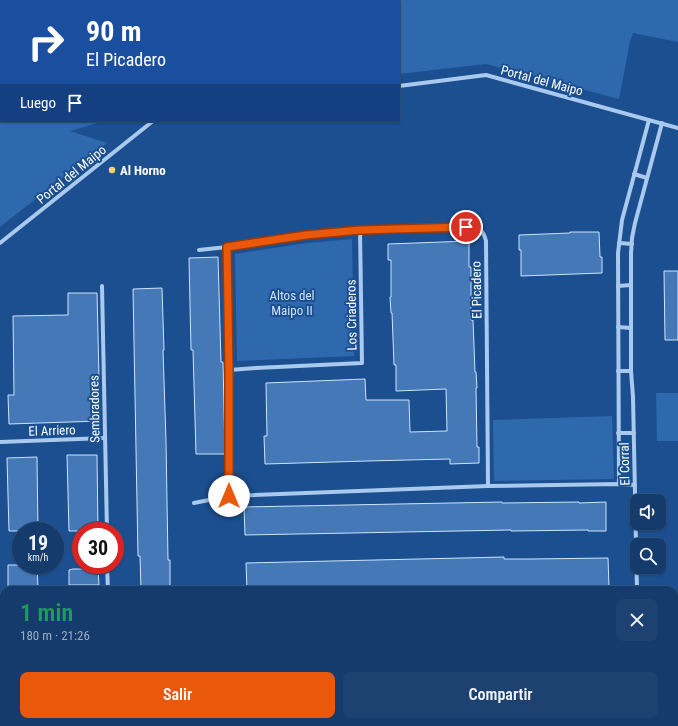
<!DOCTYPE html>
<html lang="es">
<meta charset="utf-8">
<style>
body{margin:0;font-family:"Roboto Condensed",sans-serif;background:#1d4271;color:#f1f3f6;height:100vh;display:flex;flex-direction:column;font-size:15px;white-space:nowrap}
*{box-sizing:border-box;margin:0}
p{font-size:13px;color:#9dadc1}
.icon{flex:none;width:22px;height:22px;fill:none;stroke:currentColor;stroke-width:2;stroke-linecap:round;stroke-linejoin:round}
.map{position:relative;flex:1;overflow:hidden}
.details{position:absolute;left:0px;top:586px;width:678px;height:140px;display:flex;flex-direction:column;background:#143b6b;border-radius:12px 12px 0 0;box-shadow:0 1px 3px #0004,0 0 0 1px #33557e}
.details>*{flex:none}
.guide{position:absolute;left:0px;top:0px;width:400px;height:122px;box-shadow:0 1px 3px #0004,0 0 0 1px #33557e;background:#1a4fa0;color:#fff;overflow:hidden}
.buttons{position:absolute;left:630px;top:494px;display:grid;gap:8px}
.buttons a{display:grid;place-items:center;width:36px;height:36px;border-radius:8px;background:#143b6b;box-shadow:0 1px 3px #0004,0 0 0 1px #33557e;font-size:20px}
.speed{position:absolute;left:12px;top:522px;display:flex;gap:8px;font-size:20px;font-weight:700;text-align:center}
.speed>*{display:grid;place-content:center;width:52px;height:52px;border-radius:50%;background:#143b6b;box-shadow:0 1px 3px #0004,0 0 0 1px #33557e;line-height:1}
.speed small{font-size:10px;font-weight:400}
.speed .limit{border:6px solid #d22;background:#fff;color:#111}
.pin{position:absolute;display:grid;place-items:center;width:34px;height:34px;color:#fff;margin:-17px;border:2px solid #fff;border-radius:50%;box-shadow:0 1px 4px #0007}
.me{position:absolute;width:44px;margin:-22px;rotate:0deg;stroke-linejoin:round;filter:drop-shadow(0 0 3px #0008)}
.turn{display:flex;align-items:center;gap:14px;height:84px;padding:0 20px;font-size:18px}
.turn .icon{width:52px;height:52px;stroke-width:2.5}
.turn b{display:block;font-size:28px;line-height:34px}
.then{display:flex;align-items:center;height:38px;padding:0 20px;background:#0003;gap:8px;font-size:15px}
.round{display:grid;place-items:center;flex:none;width:42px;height:42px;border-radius:8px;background:#1d4271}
.headline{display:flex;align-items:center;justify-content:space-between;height:68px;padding:0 20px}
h1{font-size:24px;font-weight:600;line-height:30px;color:#1e9e55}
.button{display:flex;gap:8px;margin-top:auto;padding:8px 20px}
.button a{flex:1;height:46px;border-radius:8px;background:#ea580c;color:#fff;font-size:16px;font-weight:600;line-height:46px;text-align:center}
.button a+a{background:#1d4271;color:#f1f3f6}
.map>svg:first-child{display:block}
</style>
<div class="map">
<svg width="678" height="726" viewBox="0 0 678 726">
<rect width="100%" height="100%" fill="#1b4f8f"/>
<g fill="#2e69ad">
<polygon points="149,0 678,0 678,42 633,33 630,42 619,99 486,64 399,74 399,1 147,1"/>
<polygon points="0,86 1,86 1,121 105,121 70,131 107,143 0,227"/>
<polygon points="352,239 354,356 237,361 235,254 307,243"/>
<polygon points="656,393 678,393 678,441 657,441"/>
<polygon points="612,416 614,479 494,481 493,420"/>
<rect x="570" y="722" width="67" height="4"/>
</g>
<g fill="#4478b7" stroke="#cfe3fa">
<polygon points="570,232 599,232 600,257 602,257 602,273 521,276 521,250 519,250 519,235 570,233"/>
<polygon points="469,241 469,267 471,267 471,320 473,320 475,372 476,372 477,388 476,388 477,447 479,447 479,463 450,464 450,459 367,461 265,464 264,436 267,436 266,383 365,379 366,400 409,400 410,432 447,431 446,389 396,391 396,365 394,365 392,313 391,313 390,297 391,297 391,260 388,260 388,244"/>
<polygon points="218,257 221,362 223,362 225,454 196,454 193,350 191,350 189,258"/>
<polygon points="664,271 678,271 678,340 665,340"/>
<polygon points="162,288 164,350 163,350 166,441 168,560 170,560 170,590 141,590 140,556 138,556 133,289"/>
<polygon points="68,293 97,293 100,421 9,424 8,395 14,395 13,316 68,315"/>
<polygon points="67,455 97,455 98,531 69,531"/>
<polygon points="37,457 38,531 9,531 7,458"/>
<polygon points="502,502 502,503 579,502 579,503 606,502 606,531 588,531 588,530 511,531 511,530 245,535 244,507"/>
<polygon points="504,557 504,559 531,559 608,558 609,587 590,587 590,586 539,587 513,587 513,586 407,588 337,590 247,590 246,563"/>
<polygon points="8,565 37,565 38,588 8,589"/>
<polygon points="73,569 98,569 99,585 69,585 69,570"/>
</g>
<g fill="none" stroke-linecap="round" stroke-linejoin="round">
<g stroke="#a9c9ee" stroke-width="4">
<polyline points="0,1 1,1"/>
<polyline points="20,1 20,0"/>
<polyline points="169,1 169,0"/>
<polyline points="399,86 486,75 678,128"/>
<polyline points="634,174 647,178"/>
<polyline points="0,243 153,121"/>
<polyline points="619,243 632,244"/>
<polyline points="199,250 227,247"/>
<polyline points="102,286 107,531"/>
<polyline points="618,286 631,285"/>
<polyline points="618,327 631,328"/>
<polyline points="229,370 256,368 362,363 360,230"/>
<polyline points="618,371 631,371"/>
<polyline points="618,433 634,433"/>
<polyline points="0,442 105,438"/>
<polyline points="619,484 618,253 622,220 649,120"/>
<path d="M229 496V370L227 247 306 235 360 230 466 227C478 228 483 228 486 241L488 486"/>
<polyline points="194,503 229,496 488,486 619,484 635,485"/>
<polyline points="107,565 108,590"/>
<polyline points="637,590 633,397 631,371 631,253 632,238 635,223 662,123"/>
<polyline points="110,722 110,726"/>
<polyline points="639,722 639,726"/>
<polyline points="222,726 222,722"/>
</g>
</g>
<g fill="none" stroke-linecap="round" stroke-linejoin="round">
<defs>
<polyline id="route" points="229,496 229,370 227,247 306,235 360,230 466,227"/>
</defs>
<use href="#route" stroke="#983908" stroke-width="10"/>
<use href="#route" stroke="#ea580c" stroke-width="7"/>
</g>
<circle fill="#ffd166" stroke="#1b4f8f" stroke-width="1.5" cx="112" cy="170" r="4"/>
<g text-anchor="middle" stroke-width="4" stroke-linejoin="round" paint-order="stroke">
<g font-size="13" fill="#fff" stroke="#1b4f8f">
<text transform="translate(542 80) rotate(15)" y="5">Portal del Maipo</text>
<text transform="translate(71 174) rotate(-39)" y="5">Portal del Maipo</text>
<text transform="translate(476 290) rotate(-91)" y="5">El Picadero</text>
<text transform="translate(351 315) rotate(-91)" y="5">Los Criaderos</text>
<text transform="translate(94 409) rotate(-91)" y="5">Sembradores</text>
<text transform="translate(52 430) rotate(-2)" y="5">El Arriero</text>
<text transform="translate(624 464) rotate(-91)" y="5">El Corral</text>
</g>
<g font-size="13" font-weight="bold" fill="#fff" stroke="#1b4f8f" text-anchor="start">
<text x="120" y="175">Al Horno</text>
</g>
<g font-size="13" fill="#cfe3fa" stroke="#1b4f8f">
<text x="292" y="300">Altos del<tspan x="292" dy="15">Maipo II</tspan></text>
</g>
</g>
</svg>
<div class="buttons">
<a><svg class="icon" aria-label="sound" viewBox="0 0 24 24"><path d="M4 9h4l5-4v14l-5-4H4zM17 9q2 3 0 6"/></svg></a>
<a><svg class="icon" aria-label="search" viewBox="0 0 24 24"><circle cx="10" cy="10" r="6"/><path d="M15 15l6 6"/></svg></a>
</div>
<div class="speed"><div>19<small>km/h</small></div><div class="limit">30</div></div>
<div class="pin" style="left:466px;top:227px;background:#d93025"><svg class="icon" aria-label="arrive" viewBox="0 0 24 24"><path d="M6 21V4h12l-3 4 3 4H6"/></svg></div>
<svg class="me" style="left:229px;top:496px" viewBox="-20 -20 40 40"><circle r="19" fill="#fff"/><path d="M0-13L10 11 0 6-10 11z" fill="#ea580c"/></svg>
<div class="guide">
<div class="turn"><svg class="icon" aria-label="right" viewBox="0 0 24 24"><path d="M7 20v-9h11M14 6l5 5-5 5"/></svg><div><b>90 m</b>El Picadero</div></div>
<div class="then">Luego<svg class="icon" aria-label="arrive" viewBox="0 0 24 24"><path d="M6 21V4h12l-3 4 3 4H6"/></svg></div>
</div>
<section class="details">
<div class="headline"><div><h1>1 min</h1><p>180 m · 21:26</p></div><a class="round"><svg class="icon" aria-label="close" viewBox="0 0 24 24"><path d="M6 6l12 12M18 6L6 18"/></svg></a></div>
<div class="button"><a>Salir</a><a>Compartir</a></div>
</section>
</div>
